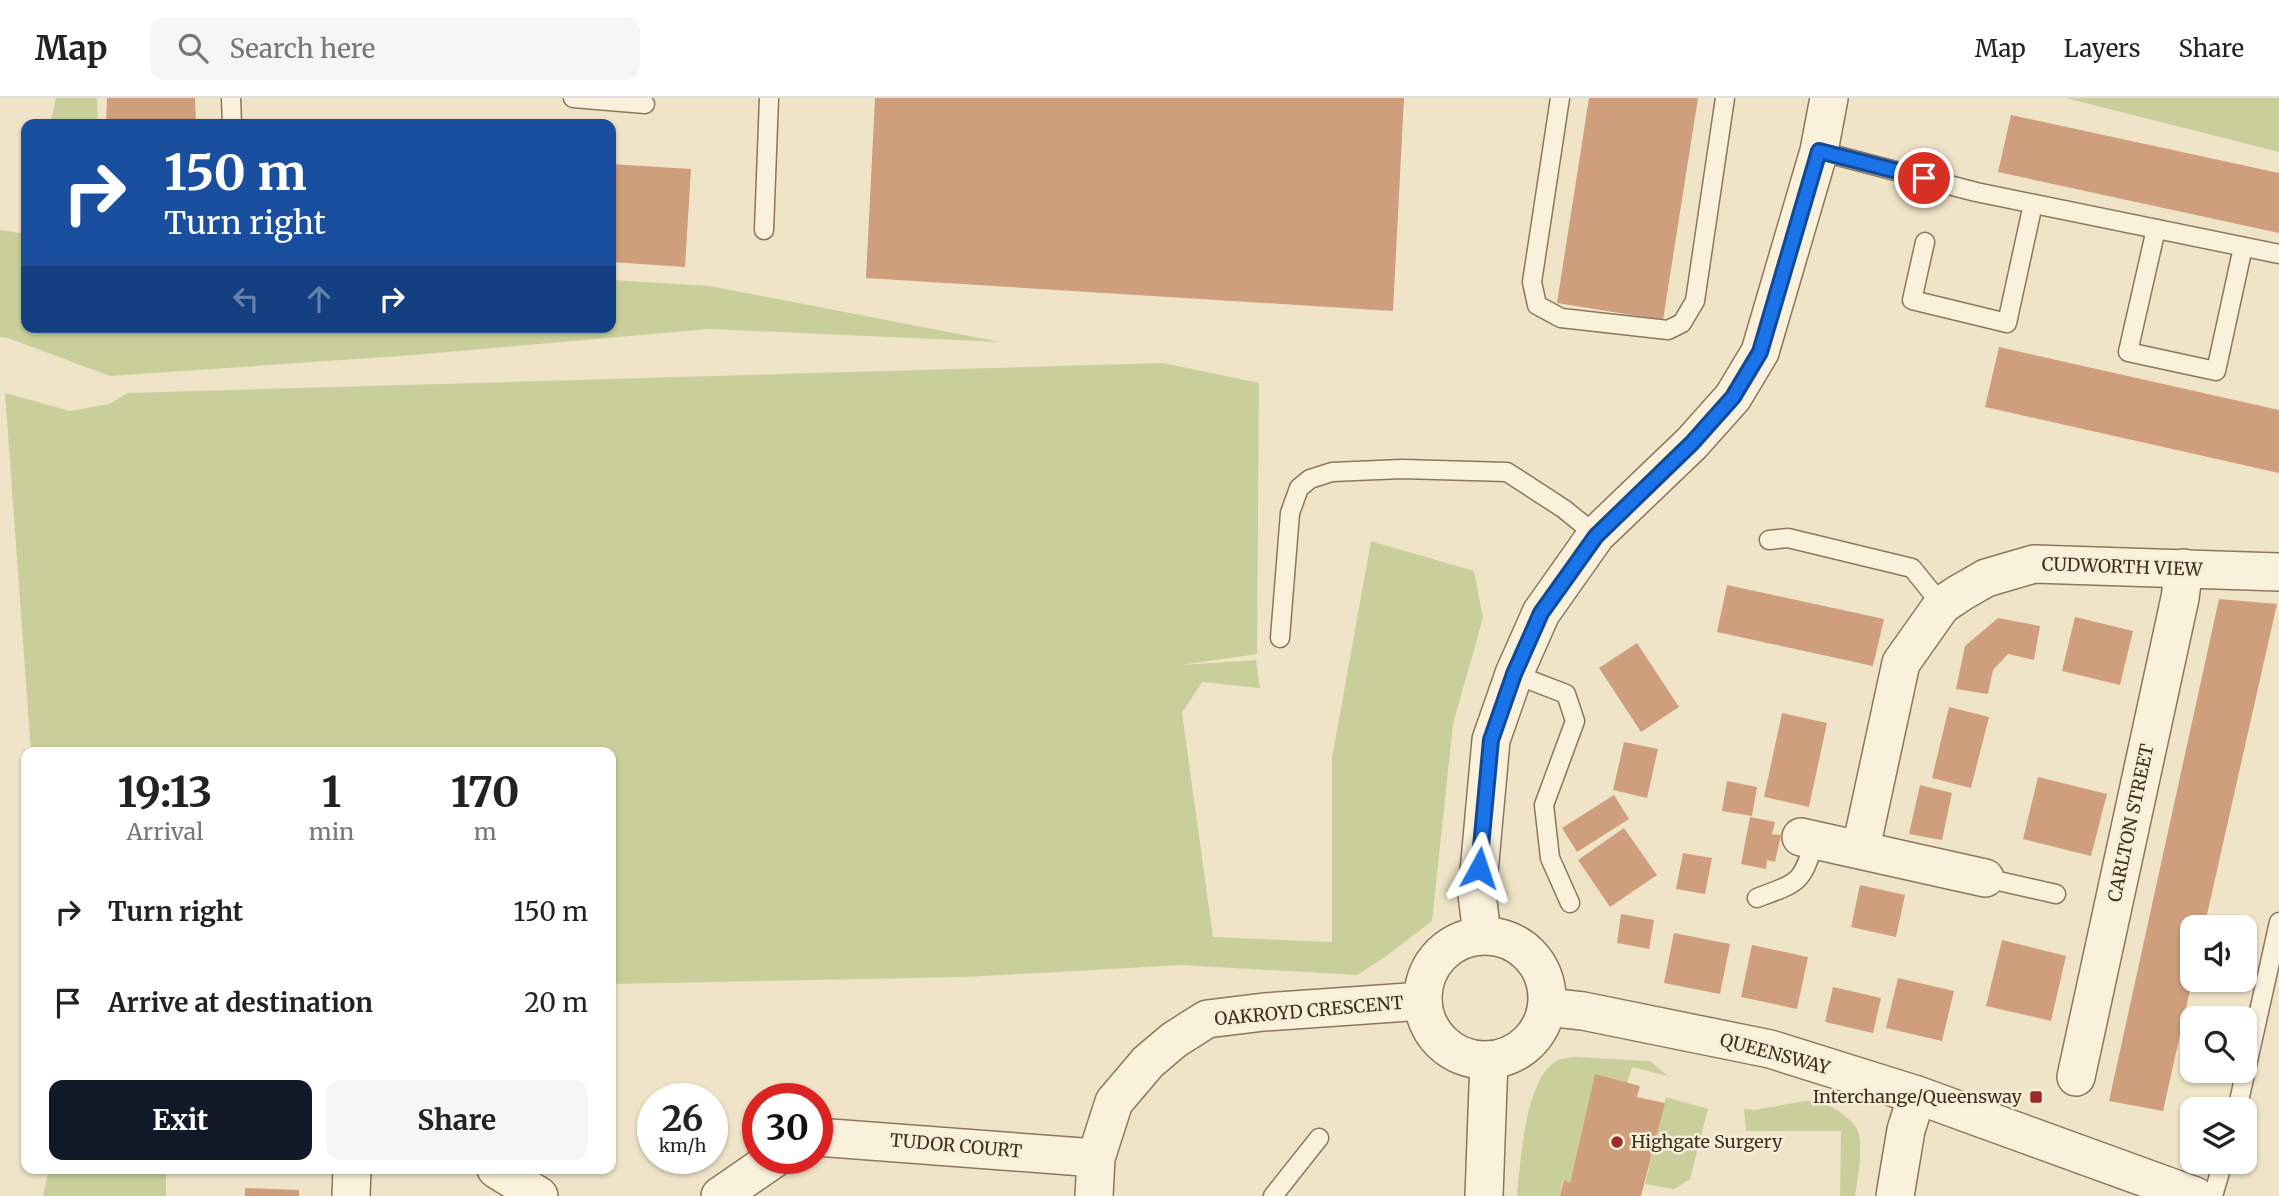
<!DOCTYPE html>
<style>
body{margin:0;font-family:Merriweather,serif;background:#f6f6f6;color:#222;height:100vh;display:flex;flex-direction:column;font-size:26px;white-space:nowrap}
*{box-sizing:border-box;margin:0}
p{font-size:23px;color:#767676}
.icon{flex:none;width:38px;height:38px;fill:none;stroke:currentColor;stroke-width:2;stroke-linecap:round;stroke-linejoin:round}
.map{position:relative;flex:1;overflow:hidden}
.details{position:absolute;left:21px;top:649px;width:595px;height:427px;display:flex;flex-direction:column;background:#fff;border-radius:14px;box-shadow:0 2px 5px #0004}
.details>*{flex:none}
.guide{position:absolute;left:21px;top:21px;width:595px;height:214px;border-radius:14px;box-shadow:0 2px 5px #0004;background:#1a4fa0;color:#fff;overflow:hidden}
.buttons{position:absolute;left:2180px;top:817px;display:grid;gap:14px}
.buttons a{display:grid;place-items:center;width:77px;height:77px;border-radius:14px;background:#fff;box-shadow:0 2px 5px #0004;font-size:35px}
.speed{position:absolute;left:637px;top:985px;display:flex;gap:14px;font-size:35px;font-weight:700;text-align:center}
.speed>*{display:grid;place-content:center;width:91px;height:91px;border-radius:50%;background:#fff;box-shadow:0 2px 5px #0004;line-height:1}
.speed small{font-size:18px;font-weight:400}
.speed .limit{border:10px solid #d22;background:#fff;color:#111}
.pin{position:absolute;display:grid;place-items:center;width:60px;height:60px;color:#fff;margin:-30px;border:4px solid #fff;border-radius:50%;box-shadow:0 2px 7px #0007}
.me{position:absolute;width:77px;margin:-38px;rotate:5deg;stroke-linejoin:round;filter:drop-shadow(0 0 5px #0008)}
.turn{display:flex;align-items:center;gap:24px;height:147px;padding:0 28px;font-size:32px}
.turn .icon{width:91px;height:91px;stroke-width:2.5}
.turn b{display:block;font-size:49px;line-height:60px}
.lanes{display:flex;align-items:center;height:66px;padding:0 28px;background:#0003;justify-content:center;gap:35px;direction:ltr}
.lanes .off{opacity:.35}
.eta{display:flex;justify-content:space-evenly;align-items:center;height:119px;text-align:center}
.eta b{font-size:42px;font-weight:700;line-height:49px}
.button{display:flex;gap:14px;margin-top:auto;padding:14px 28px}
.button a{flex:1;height:80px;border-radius:14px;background:#111827;color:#fff;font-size:28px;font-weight:700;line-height:80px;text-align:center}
.button a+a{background:#f6f6f6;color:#222}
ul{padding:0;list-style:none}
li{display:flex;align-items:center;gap:21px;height:91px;padding:0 28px}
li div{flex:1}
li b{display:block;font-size:26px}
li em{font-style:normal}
header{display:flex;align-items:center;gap:42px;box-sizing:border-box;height:98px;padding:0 35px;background:#fff;border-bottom:2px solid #e0e0e0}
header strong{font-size:33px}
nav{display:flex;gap:38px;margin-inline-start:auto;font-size:24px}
.search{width:490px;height:63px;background:#f6f6f6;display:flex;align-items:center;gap:18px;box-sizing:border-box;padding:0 24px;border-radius:14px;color:#767676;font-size:26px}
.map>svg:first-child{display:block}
</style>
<header>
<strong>Map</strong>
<div class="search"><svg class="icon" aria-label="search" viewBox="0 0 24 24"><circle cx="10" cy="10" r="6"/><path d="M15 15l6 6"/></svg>Search here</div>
<nav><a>Map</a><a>Layers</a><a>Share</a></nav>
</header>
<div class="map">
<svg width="2279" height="1098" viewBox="0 0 2279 1098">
<rect width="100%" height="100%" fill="#f0e4c8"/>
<g fill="#c9cf9b">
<polygon points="56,0 97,0 98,26 50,26"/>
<polygon points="2066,0 2279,0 2279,54"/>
<polygon points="0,132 26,136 26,229 611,229 611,182 710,188 1000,244 709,231 414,257 110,278 8,240 0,239"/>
<polygon points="1163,265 1259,285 1257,556 1181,567 1256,562 1260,590 1202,584 1182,615 1213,839 1332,844 1332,660 1371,443 1474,473 1483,520 1453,626 1432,823 1385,859 1357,877 1182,867 965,879 611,886 611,654 31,654 5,295 70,313 109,306 128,295"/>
<path d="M1574 959 1650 963 1668 978 1632 969 1627 985 1595 977 1570 1085 1563 1082 1560 1098H1518L1517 1095C1521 1061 1525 979 1558 962 1562 960 1570 960 1574 959Z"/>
<polygon points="1666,999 1708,1011 1690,1081 1674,1091 1645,1086"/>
<path d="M1805 1003C1818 1003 1830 1006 1841 1015 1847 1020 1853 1024 1857 1031 1864 1046 1858 1081 1855 1098H1840L1841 1033H1746L1744 1011 1755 1012Z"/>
<polygon points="49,1071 166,1071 166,1098 43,1098"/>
</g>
<g fill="#cf9f7d">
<polygon points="107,0 195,0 196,26 106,26"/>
<polygon points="875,0 1404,0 1393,213 866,180"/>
<polygon points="1589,0 1698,0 1663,222 1557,205"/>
<polygon points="2011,17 2279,75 2279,135 1998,74"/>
<polygon points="611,66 691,71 685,169 611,164"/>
<polygon points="1999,249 2279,312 2279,375 1985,309"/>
<polygon points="1727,487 1884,521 1873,568 1717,534"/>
<polygon points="2219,501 2277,506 2204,830 2193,830 2193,879 2163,1013 2109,1003"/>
<polygon points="2075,519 2133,533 2120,587 2062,573"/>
<polygon points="1998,520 2040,528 2034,562 2008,556 1993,572 1988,596 1956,591 1965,548"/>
<polygon points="1637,545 1679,609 1641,634 1599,570"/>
<polygon points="1949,609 1989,619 1971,690 1932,680"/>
<polygon points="1782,615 1827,625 1809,709 1764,699"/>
<polygon points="1624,644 1658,651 1647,700 1613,692"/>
<polygon points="2038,679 2107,696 2091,758 2023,741"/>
<polygon points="1727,683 1757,689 1752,718 1722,713"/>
<polygon points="1920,687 1952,695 1942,742 1909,736"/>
<polygon points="1614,697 1629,721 1577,754 1562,730"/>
<polygon points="1750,719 1775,724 1772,736 1781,737 1775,764 1767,762 1766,771 1741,766"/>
<polygon points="1624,730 1657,777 1610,809 1578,762"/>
<polygon points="1683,755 1712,760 1705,796 1676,791"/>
<polygon points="1860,787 1905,797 1896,839 1851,829"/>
<polygon points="1621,816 1654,822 1649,851 1617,845"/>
<polygon points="1674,835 1730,846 1720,896 1664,885"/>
<polygon points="2002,842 2066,858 2051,923 1986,908"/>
<polygon points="1752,847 1808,859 1797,911 1741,899"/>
<polygon points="1898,880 1954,893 1942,943 1886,930"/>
<polygon points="1833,889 1881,900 1873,935 1825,924"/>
<polygon points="1595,976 1640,988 1637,999 1665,1005 1641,1098 1560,1098 1564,1082 1570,1085"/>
<polygon points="245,1090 299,1092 299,1098 245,1098"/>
</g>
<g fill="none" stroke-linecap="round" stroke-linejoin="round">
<defs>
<g id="lane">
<polyline points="231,0 232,26"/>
<polyline points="573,0 645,6"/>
<polyline points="1560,0 1532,184 1537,207 1561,220 1668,232 1682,225 1695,203 1725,0"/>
<polyline points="1819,53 1976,94 2279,156"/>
<polyline points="2156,131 2128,254 2216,273 2243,149"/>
<polyline points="764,132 769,0"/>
<polyline points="1925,144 1912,202 2007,225 2033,106"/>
<polyline points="1769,442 1788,440 1912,470 1942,507"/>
<polyline points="1280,540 1290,415 1299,390 1310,381 1332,374 1402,371 1507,374 1564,411 1596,437"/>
<polyline points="1514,576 1566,596 1575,623 1544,707 1550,760 1570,805"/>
<polyline points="1985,780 2056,796"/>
<path d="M1757 800C1799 784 1802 786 1815 741"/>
<polyline points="2237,1012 2279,824"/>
<polyline points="1273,1098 1319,1040"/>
<polyline points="2213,1098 2223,1064"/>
</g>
<g id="street">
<polyline points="1801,739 1985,780"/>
<polyline points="1861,750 1901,565 1942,507 1960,495 1986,480 2034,466 2279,474"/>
<polyline points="1482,837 1477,796 1491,642 1514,576 1541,515 1596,437 1692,345 1733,299 1760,254 1819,53 1829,0"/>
<circle cx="1485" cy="900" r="62"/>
<polyline points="1547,909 1583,913 1770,951 1917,997 2195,1098"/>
<polyline points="2076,979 2180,500 2184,470"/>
<polyline points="817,1039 1096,1060"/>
<polyline points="496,1071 539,1098"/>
<polyline points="351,1098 352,1071"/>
<polyline points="720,1098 775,1060"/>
<polyline points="1094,1098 1096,1060 1114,1004 1148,964 1174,942 1207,921 1264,914 1423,903"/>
<polyline points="1484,1098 1489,962"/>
<polyline points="1895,1098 1906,1032 1917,997"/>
</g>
</defs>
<use href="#lane" stroke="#8d765c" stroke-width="21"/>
<use href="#street" stroke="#8d765c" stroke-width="40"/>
<use href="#lane" stroke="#faf1dc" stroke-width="18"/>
<use href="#street" stroke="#faf1dc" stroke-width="37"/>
</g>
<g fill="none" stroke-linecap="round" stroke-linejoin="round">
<defs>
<polyline id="route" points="1479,770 1491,642 1514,576 1541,515 1596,438 1692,345 1733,299 1760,254 1819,53 1924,80"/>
</defs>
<use href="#route" stroke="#114b97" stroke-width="18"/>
<use href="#route" stroke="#1a73e8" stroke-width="12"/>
</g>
<g fill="#9e2a2b" stroke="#f7eed8" stroke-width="2.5">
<rect x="2029" y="992" width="14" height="14" rx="3.5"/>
<circle cx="1617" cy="1044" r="7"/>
</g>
<g text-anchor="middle" stroke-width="5" stroke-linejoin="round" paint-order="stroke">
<g font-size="18" fill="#3d2e20" stroke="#f7eed8">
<text transform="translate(2122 469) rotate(2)" y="6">CUDWORTH VIEW</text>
<text transform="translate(2131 725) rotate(-78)" y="6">CARLTON STREET</text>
<text transform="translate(1309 913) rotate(-5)" y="6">OAKROYD CRESCENT</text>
<text transform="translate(1775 956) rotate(15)" y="6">QUEENSWAY</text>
<text transform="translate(956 1048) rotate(5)" y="6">TUDOR COURT</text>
</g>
<g font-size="18" fill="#3d2e20" stroke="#f7eed8" text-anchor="end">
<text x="2022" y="1005">Interchange/Queensway</text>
<text x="1631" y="1050" text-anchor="start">Highgate Surgery</text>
</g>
</g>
</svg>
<div class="buttons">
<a><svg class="icon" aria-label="sound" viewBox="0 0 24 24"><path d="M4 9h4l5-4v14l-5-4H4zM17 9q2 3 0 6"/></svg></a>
<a><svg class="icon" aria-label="search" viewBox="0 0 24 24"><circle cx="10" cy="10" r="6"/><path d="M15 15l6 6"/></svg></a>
<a><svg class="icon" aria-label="layers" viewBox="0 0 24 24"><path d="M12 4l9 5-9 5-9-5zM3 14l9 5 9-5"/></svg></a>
</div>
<div class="speed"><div>26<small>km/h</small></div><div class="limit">30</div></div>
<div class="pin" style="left:1924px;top:80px;background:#d93025"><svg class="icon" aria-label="arrive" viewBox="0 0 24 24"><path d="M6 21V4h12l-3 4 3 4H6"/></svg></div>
<svg class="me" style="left:1479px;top:770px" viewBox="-20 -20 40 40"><path d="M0-17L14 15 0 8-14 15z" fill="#1a73e8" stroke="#fff" stroke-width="4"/></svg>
<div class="guide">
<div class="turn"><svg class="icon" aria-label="right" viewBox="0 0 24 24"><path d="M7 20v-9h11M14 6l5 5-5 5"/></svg><div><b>150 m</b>Turn right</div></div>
<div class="lanes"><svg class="icon off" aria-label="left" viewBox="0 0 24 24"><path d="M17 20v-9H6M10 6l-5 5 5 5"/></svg><svg class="icon off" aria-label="ahead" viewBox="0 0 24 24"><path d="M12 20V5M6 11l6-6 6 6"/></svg><svg class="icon" aria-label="right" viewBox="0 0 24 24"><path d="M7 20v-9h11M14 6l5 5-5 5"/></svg></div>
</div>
<section class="details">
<div class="eta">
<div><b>19:13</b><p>Arrival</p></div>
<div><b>1</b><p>min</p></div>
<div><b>170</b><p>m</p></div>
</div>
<ul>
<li><svg class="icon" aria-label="right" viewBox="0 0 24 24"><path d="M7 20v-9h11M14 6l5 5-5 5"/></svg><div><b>Turn right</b></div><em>150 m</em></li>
<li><svg class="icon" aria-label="arrive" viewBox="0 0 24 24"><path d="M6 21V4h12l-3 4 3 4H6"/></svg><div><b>Arrive at destination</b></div><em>20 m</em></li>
</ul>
<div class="button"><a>Exit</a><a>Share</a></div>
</section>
</div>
